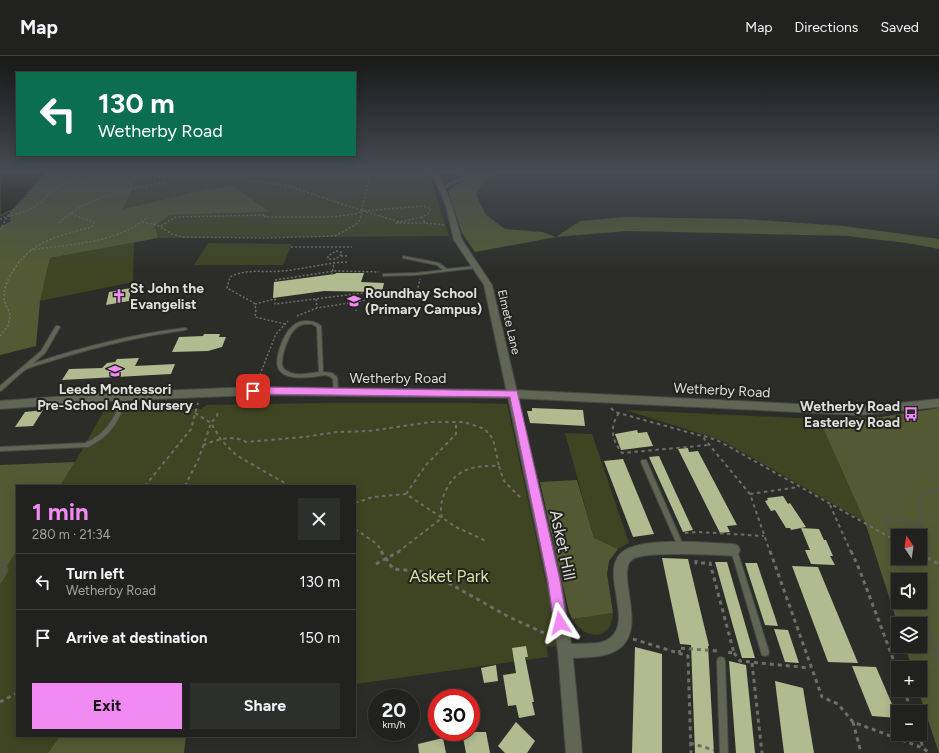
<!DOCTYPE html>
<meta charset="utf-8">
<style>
body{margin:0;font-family:Figtree,sans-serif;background:#2d2f2c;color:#f1f3f6;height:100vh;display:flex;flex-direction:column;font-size:15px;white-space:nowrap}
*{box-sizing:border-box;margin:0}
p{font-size:13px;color:#a2a4a4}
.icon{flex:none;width:22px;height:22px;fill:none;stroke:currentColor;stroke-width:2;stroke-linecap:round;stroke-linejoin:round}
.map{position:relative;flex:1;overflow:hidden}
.details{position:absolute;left:16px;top:429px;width:340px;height:252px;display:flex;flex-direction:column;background:#21221f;border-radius:0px;box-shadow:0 2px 10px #0003,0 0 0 1px #3e3f3d}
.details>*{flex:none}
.hud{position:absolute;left:16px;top:16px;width:340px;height:84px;border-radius:0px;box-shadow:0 2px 10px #0003,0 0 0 1px #3e3f3d;background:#0b6e4f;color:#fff;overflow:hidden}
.needle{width:26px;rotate:347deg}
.tools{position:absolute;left:891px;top:473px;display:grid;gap:8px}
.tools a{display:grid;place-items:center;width:36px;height:36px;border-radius:0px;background:#21221f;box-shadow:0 2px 10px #0003,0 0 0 1px #3e3f3d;font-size:20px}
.speed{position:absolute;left:368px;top:633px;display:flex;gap:8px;font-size:20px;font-weight:700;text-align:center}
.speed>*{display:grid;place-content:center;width:52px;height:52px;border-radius:50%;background:#21221f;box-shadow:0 2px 10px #0003,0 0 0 1px #3e3f3d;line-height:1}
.speed small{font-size:10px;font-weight:400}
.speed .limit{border:6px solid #d22;background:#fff;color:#111}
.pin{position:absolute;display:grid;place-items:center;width:34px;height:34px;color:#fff;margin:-17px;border-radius:8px;box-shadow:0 2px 6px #0006}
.me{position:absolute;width:44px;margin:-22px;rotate:351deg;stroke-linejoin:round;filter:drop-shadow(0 0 3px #0008)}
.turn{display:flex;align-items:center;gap:14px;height:84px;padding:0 16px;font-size:18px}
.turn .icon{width:52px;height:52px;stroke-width:2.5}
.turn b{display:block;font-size:28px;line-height:34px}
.round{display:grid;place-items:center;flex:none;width:42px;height:42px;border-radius:0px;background:#2d2f2c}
.head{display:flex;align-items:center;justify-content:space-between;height:68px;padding:0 16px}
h1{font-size:24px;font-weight:700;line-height:30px;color:#f28af3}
.primary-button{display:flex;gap:8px;margin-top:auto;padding:8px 16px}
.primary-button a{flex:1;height:46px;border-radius:0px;background:#f28af3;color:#111;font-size:16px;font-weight:700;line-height:46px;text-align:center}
.primary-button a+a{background:#2d2f2c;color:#f1f3f6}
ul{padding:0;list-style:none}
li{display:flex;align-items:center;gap:12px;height:56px;padding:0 16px;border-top:1px solid #3e3f3d}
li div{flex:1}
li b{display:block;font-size:15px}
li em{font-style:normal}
header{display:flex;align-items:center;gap:24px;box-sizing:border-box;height:56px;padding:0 20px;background:#21221f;border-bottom:1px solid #3e3f3d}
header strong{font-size:19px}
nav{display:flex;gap:22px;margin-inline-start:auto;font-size:14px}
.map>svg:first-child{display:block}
</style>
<header>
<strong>Map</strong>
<nav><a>Map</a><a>Directions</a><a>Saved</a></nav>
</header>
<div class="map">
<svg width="939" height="697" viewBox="0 0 939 697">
<rect width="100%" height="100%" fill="#2c2d29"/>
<g fill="#3f4522">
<polygon points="139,116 428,116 449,180 158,182 155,170 170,159 270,156 233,130 207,133 122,153"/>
<polygon points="134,186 133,226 40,245 50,202"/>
<polygon points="208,187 292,188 283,209 194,209"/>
<polygon points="324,347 470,347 507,348 550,546 557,590 547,591 548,601 355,628 355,430 60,430 75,406 105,353 187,349 189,353 201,353 207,349"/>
<polygon points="625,354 819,363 865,466 721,384"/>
<polygon points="565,377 592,378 629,487 618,493 594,482"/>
<polygon points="17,495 17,680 60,680 48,697 0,697 0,521"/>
<path d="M613 557C611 586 585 584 572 563Z"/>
</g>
<g fill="#535a33" fill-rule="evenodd">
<polygon points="48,116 139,116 123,153 207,133 233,130 270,156 170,159 155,170 158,182 50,202 40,245 36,290 0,299 0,171 11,165 9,158 21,147"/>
<polygon points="471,116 499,116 482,127 476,139 486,159 505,173 542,176 556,181 580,165 624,161 743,163 844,170 939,183 939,193 907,187 848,180 627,175 556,181 475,196 462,177 448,135 462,125"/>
<path d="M939 352V697L918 634H920V612H912L905 590H920V568H898V569L865 466 819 363 881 361ZM898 480H920V502H898ZM898 524H920V546H898Z"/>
<polygon points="75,406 60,430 17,430 17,495 0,521 0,409"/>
<polygon points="577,424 594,482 618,493 609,505 607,518 613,557 572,563 569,556 540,426"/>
<polygon points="60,680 186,680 184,697 48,697"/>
</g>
<polygon fill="#181b01" stroke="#535642" points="0,116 46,116 13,153 0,160"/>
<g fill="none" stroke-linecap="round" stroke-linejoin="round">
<g stroke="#535642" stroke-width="4">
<polyline points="887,474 885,461 921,471 921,440 939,433"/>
<polyline points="890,485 896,496"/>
</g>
<g stroke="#535642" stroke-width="5">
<polyline points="895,495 898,500"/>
<polyline points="899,502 910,524"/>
<polyline points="0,504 2,505 6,514 0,524"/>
<polyline points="920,546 939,607"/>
</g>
</g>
<g fill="#b2ba8f">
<polygon points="336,217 364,217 361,226 384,227 382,236 324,235 273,242 274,226 335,218"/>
<polygon points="131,232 129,245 106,249 109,236"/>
<polygon points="204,278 220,278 219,281 226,281 222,291 208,295 172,296 179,281 203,280"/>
<polygon points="139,302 135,310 175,308 171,318 62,324 69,313 102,312 107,307 115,306 117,303"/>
<polygon points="532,352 583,354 585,370 530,367 527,355 532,355"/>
<polygon points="43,354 33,370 15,371 25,356"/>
<polygon points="637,374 638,377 647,376 653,390 621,394 615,378"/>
<polygon points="688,392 689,396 698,395 737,469 727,470 730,476 720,477 678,393"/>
<polygon points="659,400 674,433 693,474 683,476 649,401"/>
<polygon points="623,403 654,478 633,481 604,405"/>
<polygon points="783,440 788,448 790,447 806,471 791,474 790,472 786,472 775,454 771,455 765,445 768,444 767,442"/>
<polygon points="801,472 819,473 824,484 826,484 833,500 830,500 835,509 811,508 805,494 810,494"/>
<polygon points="662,502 688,503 709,590 708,590 714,697 695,697 691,589 680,588"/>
<polygon points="715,506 727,506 755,602 742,602"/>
<polygon points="745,507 757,507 778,570 765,569"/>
<polygon points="792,510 818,511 858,607 828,606"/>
<polygon points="774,573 788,574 799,607 785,606"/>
<polygon points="526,590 528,601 525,601 534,646 532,646 535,659 519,662 516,649 508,650 503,619 516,617 512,592"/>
<polygon points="635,591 662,598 662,697 632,697"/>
<polygon points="729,605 746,609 755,697 736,697"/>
<polygon points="496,609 498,625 484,627 481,612"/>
<polygon points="852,610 876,611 898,662 872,660"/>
<polygon points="775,625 803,632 814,697 784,697"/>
<polygon points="516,666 535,685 527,697 505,697 498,690"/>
<polygon points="462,676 486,676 490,697 466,697"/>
<polygon points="443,682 446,697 419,697 418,688"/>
</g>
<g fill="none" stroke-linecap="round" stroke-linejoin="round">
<defs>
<g id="service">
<polygon points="472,116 476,116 443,133 440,132"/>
<polygon points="403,200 439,207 447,213 476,210 478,211 476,212 416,219 383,220 383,218 384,218 416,217 443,214 437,209 403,202"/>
<path d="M304 265C311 265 317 266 321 270L323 316 332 317 337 321 338 335V336H334V335L333 323 329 320 325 319C313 321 288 325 280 315 272 306 284 276 293 270 296 267 300 266 304 265ZM304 268H312L317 271 319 316C310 317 299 320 291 317 288 316 285 314 283 312 279 303 289 277 296 272 298 270 301 269 304 268Z"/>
<path d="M56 270H58L60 271 45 297 32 308C82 291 133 278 185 272L187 273 185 274C141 280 99 290 57 303 49 306 31 310 25 314 17 320 9 328 2 334L0 335V330L41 295Z"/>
<path d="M127 338 129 340C118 364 114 378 88 391L0 395V391L85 387C110 376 113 361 125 339Z"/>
<polygon points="642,404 646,404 647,406 684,491 683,493 681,494 679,493 641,406"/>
<polygon points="734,491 736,492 737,494 769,596 768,599 765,600 762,599 761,596 731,494 732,492"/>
<polygon points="721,601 724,602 725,605 728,697 720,697 717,605 718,602"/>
</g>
<path id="minor" d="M432 116H438L452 150 462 184 492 229 561 525 571 588C582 587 600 590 610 582 635 564 596 511 625 494 647 481 707 487 734 488L738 490 740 494 738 498 734 500C716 499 646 495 633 503 614 515 648 570 620 592 607 602 588 601 573 602L582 697H566L558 596 547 525 484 229 454 184 446 150Z"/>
<polygon id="tertiary" points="253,331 513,334 859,351 939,343 939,351 859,359 513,342 253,339 107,345 0,353 0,345 107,337"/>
</defs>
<use href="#service" stroke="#484945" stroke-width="2"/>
<use href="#minor" stroke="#484945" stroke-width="2"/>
<use href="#tertiary" stroke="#484945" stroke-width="2"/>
<g stroke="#6d6e6a" stroke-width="1.5" stroke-dasharray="2 2" stroke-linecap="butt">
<polyline points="189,116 288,130 363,155 423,150 431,153 428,158 422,161 425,167 445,169"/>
<polyline points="353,116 368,120 379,116"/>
<polyline points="72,123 74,126 131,120 165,121"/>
<polyline points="165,126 167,130"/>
<polyline points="422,161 395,167 425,167"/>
<polyline points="0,163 29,154 42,146 51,135 72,123 77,116"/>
<polyline points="142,166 157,169 172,178 182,181 266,182 335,180 355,169 360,164 367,130 371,120"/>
<path d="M59 167C86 140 129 134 165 126L164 116"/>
<polyline points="161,170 175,161 266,159 265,161 330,161 355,158 363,155 400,166"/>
<polyline points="0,174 9,158 21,147 48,116"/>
<polyline points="291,191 352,191"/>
<path d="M30 194C70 188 116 188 148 161"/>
<polygon points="336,195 341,196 342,198 336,203 328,203 328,200"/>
<polyline points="341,200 349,200"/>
<polyline points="332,219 334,206"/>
<polyline points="275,224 335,215 379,216"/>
<polyline points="354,238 356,255"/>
<polyline points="316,243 317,252"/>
<polyline points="255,248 275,243 275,248 362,237 417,235 420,223"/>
<polyline points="297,260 317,252 362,245 382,238"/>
<path d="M285 268 255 261 256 253 254 247 227 232 230 221C247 212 264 217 282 215 304 213 325 207 347 206"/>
<path d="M0 280 8 270 10 261C10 254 4 249 4 241 4 230 9 221 15 212 33 184 62 179 92 171L94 166 73 159 70 156"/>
<polyline points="257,326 276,278 288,265"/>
</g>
<g stroke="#6d6e6a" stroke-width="2" stroke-dasharray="3.5 3.5" stroke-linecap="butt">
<polyline points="611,352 615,356 702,380 750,438 770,496"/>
<polyline points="195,357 211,367 221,384 236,399 290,430"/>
<path d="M619 357C609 371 612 384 622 397L709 389"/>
<polyline points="704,380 719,385 898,486"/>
<path d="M203 389C217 384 232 378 246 386L304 381 337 376 368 375 431 366H464L485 373 493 383 499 410"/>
<polyline points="145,430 191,373 198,347"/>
<polyline points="185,430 199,402 211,367 217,360 218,355"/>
<polyline points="406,438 426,409 456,378 456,366"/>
<polyline points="750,438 798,431"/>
<polyline points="355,447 373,441 406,438 456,471 486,485"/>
<polyline points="830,449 851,496"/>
<polyline points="355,473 377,488 382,496"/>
<polyline points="685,477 699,476 764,480"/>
<path d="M398 496 442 462C440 452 441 444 446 434 456 412 476 409 499 410L504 425 522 443"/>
</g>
<g stroke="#6d6e6a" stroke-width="3" stroke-dasharray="4 4" stroke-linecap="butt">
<polyline points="381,495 393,513 429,516 509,561 544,577 549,581"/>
<polyline points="770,495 822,641 838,648 853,666 923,692 929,697"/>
<polyline points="851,495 860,515 898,616"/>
<polyline points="920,498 939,508"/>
<polyline points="696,504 696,507 710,507 734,597 725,596"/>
<polyline points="376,508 400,495"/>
<polyline points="633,583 688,600 691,697"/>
<polyline points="734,597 740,605 810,612"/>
<polyline points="680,598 679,592 718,595"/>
<polyline points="752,607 762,697"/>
<polyline points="904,634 912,656"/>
<polyline points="0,646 17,637"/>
<polyline points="853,666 861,697"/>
<polyline points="919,678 923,692"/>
<polyline points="690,687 714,694"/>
</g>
<use href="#service" fill="#616554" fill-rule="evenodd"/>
<use href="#minor" fill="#616554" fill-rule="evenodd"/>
<use href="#tertiary" fill="#616554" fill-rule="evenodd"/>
</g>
<linearGradient id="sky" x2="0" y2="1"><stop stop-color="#181917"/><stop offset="0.54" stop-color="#454c54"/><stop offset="1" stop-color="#454c54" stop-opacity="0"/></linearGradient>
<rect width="939" height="214" fill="url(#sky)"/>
<polygon fill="#f28af3" stroke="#9d5a9e" points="253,331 517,335 560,525 567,567 565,572 560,574 556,572 554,567 548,525 510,341 253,338 249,335"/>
<defs>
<symbol id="church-bare" viewBox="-9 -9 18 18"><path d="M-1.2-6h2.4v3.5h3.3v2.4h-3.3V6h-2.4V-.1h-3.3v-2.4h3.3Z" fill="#f28af3" stroke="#23241f" stroke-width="2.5" paint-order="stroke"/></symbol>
<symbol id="school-bare" viewBox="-9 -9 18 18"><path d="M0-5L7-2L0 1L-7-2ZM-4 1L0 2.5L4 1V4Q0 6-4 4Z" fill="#f28af3" stroke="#23241f" stroke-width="2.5" paint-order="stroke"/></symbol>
<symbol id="bus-bare" viewBox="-9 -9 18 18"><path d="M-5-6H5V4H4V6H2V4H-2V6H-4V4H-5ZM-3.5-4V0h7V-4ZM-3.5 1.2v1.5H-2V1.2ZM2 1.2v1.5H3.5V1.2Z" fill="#f28af3" stroke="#23241f" stroke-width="2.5" paint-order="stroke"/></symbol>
</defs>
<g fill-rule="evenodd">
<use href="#church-bare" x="109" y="230" width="20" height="20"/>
<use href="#school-bare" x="344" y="235" width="20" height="20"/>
<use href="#school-bare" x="105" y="305" width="20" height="20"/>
<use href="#bus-bare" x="901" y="348" width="20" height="20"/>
</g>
<g text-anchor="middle" stroke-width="4" stroke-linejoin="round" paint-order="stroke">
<g font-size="12" fill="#dedfdb" stroke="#23241f">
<text transform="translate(509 266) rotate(77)" y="4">Elmete Lane</text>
</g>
<g font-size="14" font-weight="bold" fill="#dedfdb" stroke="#23241f" text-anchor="start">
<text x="130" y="237">St John the<tspan x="130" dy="16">Evangelist</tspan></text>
<text x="365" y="242">Roundhay School<tspan x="365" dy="16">(Primary Campus)</tspan></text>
<text x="115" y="338" text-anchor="middle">Leeds Montessori<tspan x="115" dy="16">Pre-School And Nursery</tspan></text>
<text x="900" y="355" text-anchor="end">Wetherby Road<tspan x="900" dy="16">Easterley Road</tspan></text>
</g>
<g font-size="14" fill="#dedfdb" stroke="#23241f">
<text x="398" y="327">Wetherby Road</text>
<text transform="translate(722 334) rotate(3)" y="5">Wetherby Road</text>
</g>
<g font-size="17" fill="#dedfdb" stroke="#23241f">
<text transform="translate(563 489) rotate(78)" y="6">Asket Hill</text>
</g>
<g font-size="17" fill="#d4e19e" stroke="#23241f">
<text x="449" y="526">Asket Park</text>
</g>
</g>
</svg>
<div class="tools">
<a><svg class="needle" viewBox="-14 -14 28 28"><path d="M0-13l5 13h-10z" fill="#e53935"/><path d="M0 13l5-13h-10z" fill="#a2a4a4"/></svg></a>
<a><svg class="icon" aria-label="sound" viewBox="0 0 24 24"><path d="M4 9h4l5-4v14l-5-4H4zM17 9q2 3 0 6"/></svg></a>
<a><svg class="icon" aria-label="layers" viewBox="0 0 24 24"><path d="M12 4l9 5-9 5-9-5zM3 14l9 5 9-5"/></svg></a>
<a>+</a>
<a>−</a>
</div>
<div class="speed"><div>20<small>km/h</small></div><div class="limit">30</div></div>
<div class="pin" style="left:253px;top:335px;background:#d93025"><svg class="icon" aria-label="arrive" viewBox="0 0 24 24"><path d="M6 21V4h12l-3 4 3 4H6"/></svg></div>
<svg class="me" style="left:560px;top:567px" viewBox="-20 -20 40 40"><path d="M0-17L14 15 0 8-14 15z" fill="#f28af3" stroke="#fff" stroke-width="4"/></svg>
<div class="hud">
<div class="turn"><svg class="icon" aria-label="left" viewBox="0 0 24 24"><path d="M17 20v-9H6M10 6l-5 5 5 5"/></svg><div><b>130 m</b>Wetherby Road</div></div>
</div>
<section class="details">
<div class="head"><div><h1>1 min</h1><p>280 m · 21:34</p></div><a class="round"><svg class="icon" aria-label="close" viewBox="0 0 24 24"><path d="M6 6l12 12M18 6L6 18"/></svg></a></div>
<ul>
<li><svg class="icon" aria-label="left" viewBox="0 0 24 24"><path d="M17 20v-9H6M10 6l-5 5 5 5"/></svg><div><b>Turn left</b><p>Wetherby Road</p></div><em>130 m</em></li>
<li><svg class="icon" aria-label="arrive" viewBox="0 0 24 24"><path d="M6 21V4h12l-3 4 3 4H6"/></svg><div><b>Arrive at destination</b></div><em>150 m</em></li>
</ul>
<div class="primary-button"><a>Exit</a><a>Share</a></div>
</section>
</div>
